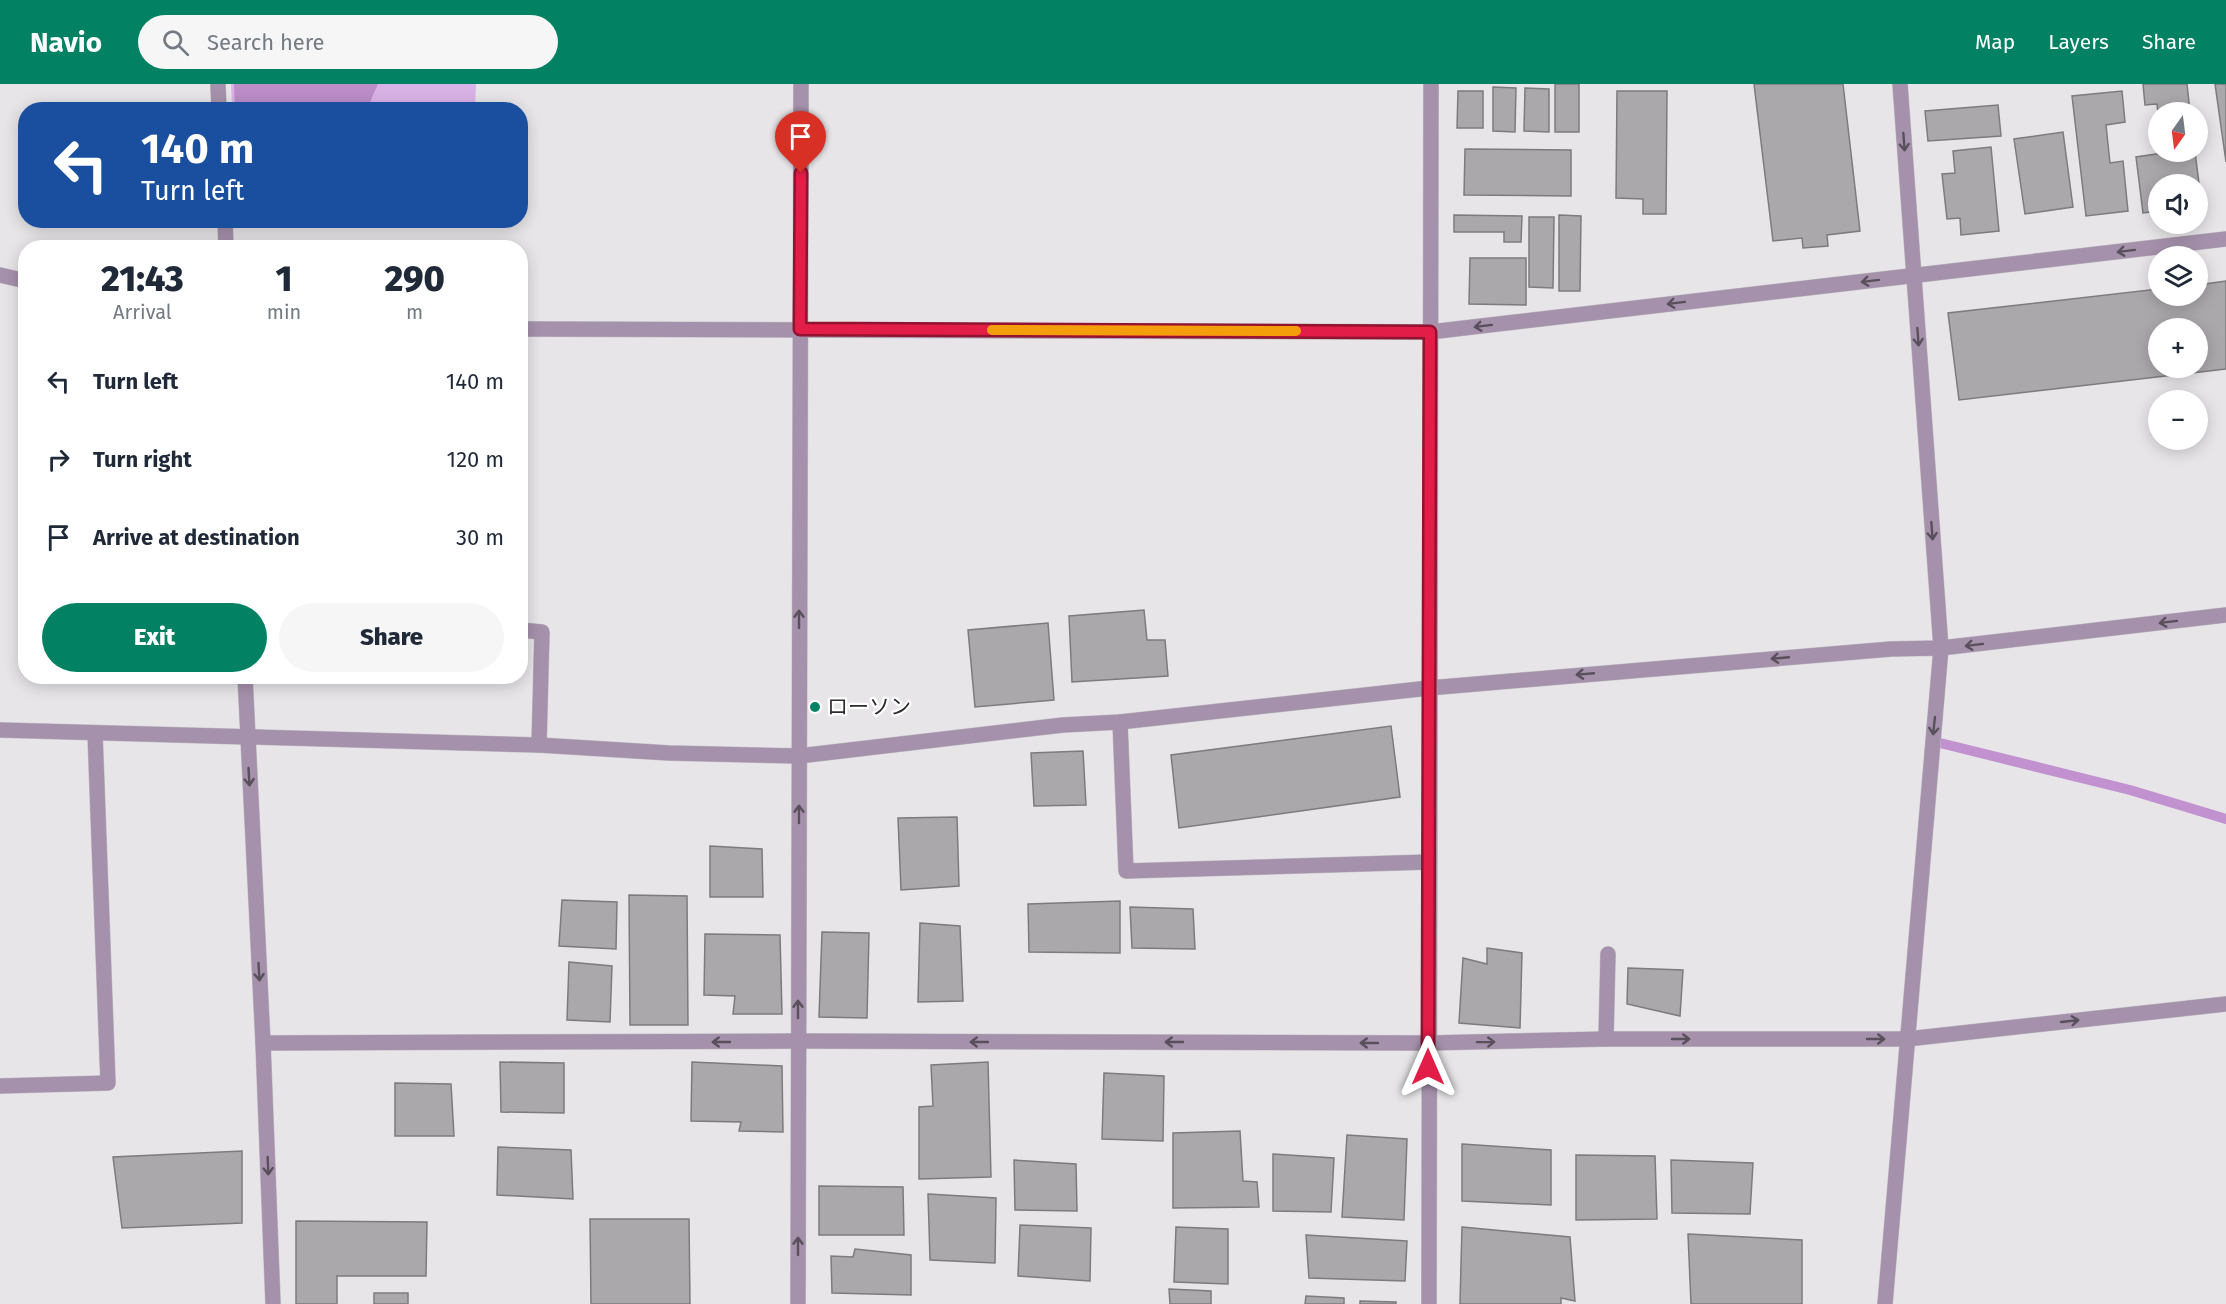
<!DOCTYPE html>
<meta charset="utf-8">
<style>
body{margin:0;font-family:"Fira Sans","Noto Sans JP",sans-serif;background:#f6f6f7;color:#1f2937;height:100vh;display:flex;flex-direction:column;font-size:22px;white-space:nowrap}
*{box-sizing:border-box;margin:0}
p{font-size:20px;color:#747a83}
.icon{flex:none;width:33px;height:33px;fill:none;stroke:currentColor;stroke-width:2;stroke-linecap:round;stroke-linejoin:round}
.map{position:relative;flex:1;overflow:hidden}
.sheet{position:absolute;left:18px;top:156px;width:510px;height:444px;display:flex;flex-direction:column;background:#fff;border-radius:24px;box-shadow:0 3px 15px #0003}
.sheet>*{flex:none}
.banner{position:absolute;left:18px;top:18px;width:510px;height:126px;border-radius:24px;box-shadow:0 3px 15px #0003;background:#1a4fa0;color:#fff;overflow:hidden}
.needle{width:39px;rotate:194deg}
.buttons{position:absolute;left:2148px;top:18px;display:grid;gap:12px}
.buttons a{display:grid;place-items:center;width:60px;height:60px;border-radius:50%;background:#fff;box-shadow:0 3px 15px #0003;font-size:30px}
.pin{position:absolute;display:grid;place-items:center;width:51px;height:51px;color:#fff;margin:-62px -26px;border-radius:50% 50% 50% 0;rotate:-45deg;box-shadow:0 0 6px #0007}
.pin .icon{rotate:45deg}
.me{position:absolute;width:66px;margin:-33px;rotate:0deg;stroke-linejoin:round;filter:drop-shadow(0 0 4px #0008)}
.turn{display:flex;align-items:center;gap:21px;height:126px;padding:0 24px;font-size:27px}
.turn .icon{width:78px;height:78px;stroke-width:2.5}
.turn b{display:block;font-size:42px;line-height:51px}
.eta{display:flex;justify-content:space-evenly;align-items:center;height:102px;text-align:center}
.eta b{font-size:36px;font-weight:800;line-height:42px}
.action{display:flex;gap:12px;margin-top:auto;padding:12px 24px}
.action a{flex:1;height:69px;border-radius:36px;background:#028263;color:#fff;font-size:24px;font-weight:800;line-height:69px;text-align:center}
.action a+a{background:#f6f6f7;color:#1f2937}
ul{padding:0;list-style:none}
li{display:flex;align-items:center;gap:18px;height:78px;padding:0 24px}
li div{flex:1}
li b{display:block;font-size:22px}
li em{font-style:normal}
header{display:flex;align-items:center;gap:36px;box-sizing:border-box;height:84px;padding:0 30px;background:#028263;color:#fff}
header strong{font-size:28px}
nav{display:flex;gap:33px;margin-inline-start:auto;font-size:21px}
.search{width:420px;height:54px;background:#f6f6f7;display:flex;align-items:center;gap:15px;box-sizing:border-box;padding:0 21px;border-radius:33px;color:#747a83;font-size:22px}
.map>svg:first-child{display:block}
</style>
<header>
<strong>Navio</strong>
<div class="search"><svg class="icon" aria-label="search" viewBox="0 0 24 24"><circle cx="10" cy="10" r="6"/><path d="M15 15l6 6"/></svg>Search here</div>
<nav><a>Map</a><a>Layers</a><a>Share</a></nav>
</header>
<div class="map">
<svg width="2226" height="1220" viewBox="0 0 2226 1220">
<rect width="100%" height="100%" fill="#e7e5e8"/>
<polygon fill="#dab3e6" points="231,0 476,0 475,25 232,25"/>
<polygon fill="#bc8dc9" points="234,0 378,0 367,25 235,26"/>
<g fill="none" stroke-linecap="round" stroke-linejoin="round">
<polyline stroke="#c192cf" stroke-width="10" points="1932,657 2130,706 2226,735"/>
</g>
<g fill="#aaa8ab" stroke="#7c7b7d" stroke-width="1.5" fill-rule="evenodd">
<rect x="1555" y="0" width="24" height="48"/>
<polygon points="1754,0 1843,0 1860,147 1827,151 1828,162 1803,164 1802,154 1773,157"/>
<polygon points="2143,0 2187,0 2190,28 2158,30 2157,20 2145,21"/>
<polygon points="2215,0 2226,0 2226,78"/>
<polygon points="1493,3 1516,4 1515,48 1493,47"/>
<polygon points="1525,4 1549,5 1549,48 1524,47"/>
<polygon points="1458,7 1483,7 1483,44 1457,44"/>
<polygon points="1617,7 1667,7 1666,130 1643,130 1643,115 1616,114"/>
<polygon points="2122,7 2125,38 2106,41 2110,79 2123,77 2128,127 2086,132 2072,12"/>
<polygon points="1998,21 2001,52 1928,57 1925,27"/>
<polygon points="2063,48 2073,123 2025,130 2014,55"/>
<polygon points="1991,63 1999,147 1961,151 1960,134 1947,135 1942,90 1955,89 1953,67"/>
<polygon points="1465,65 1571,66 1571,112 1464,111"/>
<polygon points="2163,68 2195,68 2202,123 2198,123 2198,100 2158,100 2158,127 2143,129 2136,73 2163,69"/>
<polygon points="1454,131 1522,132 1521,158 1504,158 1504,148 1454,148"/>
<polygon points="1559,131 1581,132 1580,207 1559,207"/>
<polygon points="1529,133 1554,133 1553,204 1529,203"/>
<polygon points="1470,174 1526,174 1526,221 1469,220"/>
<path d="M2226 197V285L1959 316 1948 229 2158 205V212H2198V201ZM2158 244H2198V284H2158Z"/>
<polygon points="1144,526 1147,556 1165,556 1168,592 1072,598 1069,532"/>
<polygon points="1048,539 1054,616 975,623 968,546"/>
<polygon points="1391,642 1400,713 1179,744 1171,671"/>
<polygon points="1083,667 1086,721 1034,722 1031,669"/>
<polygon points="957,733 959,802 901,806 898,734"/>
<polygon points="710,762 762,765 763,813 710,813"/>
<polygon points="629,811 687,812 688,941 630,941"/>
<polygon points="562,816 617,818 616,865 559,862"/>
<polygon points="1120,817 1120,869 1029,868 1028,820"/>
<polygon points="1130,823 1193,825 1195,865 1132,864"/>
<polygon points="920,839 960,842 963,917 918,918"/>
<polygon points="822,848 869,849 867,934 819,933"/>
<polygon points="705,850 780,851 782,930 733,930 735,912 704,911"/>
<polygon points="1487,864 1522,869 1520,944 1459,939 1463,874 1487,880"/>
<polygon points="569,878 612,882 610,938 567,936"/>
<polygon points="1628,884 1683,886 1680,932 1627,920"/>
<polygon points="500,978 564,979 564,1029 501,1028"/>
<polygon points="692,978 782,982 783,1048 739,1047 741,1038 691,1037"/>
<polygon points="988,978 991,1093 919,1095 919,1023 933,1022 931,981"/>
<polygon points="1104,989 1164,992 1163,1057 1102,1055"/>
<polygon points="395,999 451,1000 454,1052 395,1052"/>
<polygon points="1240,1047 1243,1097 1257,1098 1259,1123 1173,1124 1173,1049"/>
<polygon points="1347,1051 1407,1055 1404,1136 1342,1133"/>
<polygon points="1462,1060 1551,1066 1551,1121 1462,1117"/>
<polygon points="498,1063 571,1066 573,1115 497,1111"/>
<polygon points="242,1067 242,1139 122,1144 113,1073"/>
<polygon points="1273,1070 1334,1074 1331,1128 1273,1127"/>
<polygon points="1576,1071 1655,1072 1657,1135 1576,1136"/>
<polygon points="1014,1076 1076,1080 1077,1127 1015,1126"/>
<polygon points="1671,1076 1753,1079 1750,1130 1672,1129"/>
<polygon points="819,1102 903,1103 904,1151 819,1151"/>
<polygon points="928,1110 996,1114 995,1179 930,1176"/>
<polygon points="590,1135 689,1135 690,1220 591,1220"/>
<polygon points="296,1137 427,1138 426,1192 337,1192 337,1220 296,1220"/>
<polygon points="1020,1141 1091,1144 1090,1197 1018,1192"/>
<polygon points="1176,1143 1228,1145 1228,1200 1174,1198"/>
<polygon points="1462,1143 1570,1153 1575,1217 1561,1214 1561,1220 1460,1220"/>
<polygon points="1688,1150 1802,1156 1802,1220 1691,1220"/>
<polygon points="1306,1151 1407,1157 1405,1197 1309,1194"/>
<polygon points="855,1165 911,1171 911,1211 832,1209 831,1172 853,1173"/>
<polygon points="1169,1205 1211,1207 1211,1220 1170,1220"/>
<rect x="374" y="1209" width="34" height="11"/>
<polygon points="1306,1212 1344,1214 1344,1220 1305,1220"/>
<polygon points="1360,1217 1396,1218 1396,1220 1360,1220"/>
</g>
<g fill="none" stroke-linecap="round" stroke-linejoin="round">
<defs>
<g id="service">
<polyline points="520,546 542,548 539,661"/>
<polyline points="0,1002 108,999 95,649"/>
</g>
<g id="minor">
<polyline points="218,0 219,26"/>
<polyline points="225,136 226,164"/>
<polyline points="0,191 26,197"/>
<polyline points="520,245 1430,248 2226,155"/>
<polyline points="245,592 263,959 273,1220"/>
<polyline points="1120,638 1126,787 1429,778"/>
<polyline points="0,646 539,661 669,669 799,672 1063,641 1120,638 1429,604 1891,565 1941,564 2226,531"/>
<polyline points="1606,955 1608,870"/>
<polyline points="263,959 798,957 1428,959 1606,955 1907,955 2226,920"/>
<polyline points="798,1220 801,0"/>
<polyline points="1885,1220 1941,564 1900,0"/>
</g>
<polyline id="tertiary" points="1429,1220 1431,0"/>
</defs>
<use href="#service" stroke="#c2c0c3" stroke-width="16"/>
<use href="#minor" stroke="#c2c0c3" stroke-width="16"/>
<use href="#tertiary" stroke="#c2c0c3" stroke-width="16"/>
<use href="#service" stroke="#a691ac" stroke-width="15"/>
<use href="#minor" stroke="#a691ac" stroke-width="15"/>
<use href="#tertiary" stroke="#a691ac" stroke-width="15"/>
</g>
<defs><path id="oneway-shaft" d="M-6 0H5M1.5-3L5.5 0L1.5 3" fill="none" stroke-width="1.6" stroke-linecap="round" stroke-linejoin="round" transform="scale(1.5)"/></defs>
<g stroke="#58505a">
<use href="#oneway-shaft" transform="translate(1904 58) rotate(86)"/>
<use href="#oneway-shaft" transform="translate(2126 167) rotate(173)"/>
<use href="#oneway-shaft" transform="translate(1870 197) rotate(173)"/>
<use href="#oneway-shaft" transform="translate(1676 219) rotate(173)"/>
<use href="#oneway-shaft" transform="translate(1483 242) rotate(173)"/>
<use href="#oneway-shaft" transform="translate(1918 253) rotate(86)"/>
<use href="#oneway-shaft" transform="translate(1932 447) rotate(86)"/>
<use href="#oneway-shaft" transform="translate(799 535) rotate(-90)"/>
<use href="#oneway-shaft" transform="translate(2168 538) rotate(173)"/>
<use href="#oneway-shaft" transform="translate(1974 561) rotate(173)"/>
<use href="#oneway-shaft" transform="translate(1780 574) rotate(175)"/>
<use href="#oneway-shaft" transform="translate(1585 590) rotate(175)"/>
<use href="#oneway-shaft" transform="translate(1934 642) rotate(96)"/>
<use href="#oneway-shaft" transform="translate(249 693) rotate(87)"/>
<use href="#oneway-shaft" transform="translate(799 730) rotate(-90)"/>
<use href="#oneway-shaft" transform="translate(259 888) rotate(87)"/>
<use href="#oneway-shaft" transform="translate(798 925) rotate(-90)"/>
<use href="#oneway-shaft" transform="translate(2070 937) rotate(-6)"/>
<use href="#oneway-shaft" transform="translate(1681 955)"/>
<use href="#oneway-shaft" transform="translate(1876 955)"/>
<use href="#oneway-shaft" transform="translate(721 958) rotate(180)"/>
<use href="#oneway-shaft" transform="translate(979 958) rotate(-180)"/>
<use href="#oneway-shaft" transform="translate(1174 958) rotate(-180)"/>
<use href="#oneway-shaft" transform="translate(1486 958) rotate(-1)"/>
<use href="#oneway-shaft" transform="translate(1369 959) rotate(-180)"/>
<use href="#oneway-shaft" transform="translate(268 1082) rotate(88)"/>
<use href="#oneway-shaft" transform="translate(798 1162) rotate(-90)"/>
</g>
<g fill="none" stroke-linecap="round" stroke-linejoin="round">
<defs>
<polyline id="route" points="801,89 800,245 1430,248 1428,983"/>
</defs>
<use href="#route" stroke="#92132f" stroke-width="15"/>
<use href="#route" stroke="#e11d48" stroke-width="10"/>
<polyline stroke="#f59e0b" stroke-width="10" points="992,246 1296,247"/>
</g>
<circle fill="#028263" stroke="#fff" stroke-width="2" cx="815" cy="623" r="6"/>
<g text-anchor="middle" stroke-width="4.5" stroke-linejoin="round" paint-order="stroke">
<g font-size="21" fill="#2e2d2e" stroke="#fff" text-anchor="start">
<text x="827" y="630">ローソン</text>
</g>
</g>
</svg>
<div class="buttons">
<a><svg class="needle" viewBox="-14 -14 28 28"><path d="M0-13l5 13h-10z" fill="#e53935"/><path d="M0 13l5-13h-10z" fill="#747a83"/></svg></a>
<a><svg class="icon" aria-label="sound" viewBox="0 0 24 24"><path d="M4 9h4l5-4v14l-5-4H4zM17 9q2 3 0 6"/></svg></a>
<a><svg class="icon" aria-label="layers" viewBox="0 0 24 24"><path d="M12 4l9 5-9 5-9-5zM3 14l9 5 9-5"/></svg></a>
<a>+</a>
<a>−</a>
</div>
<div class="pin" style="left:801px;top:89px;background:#d93025"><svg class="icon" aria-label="arrive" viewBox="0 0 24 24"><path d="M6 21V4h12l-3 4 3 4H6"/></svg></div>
<svg class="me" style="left:1428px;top:983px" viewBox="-20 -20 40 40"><path d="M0-17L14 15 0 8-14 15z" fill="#e11d48" stroke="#fff" stroke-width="4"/></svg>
<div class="banner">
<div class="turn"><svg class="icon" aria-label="left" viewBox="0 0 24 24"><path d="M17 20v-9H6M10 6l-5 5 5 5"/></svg><div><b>140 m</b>Turn left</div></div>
</div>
<section class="sheet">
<div class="eta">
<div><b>21:43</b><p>Arrival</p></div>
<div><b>1</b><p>min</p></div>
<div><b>290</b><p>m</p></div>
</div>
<ul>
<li><svg class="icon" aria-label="left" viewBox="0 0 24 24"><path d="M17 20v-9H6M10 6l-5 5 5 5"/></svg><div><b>Turn left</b></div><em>140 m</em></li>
<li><svg class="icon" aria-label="right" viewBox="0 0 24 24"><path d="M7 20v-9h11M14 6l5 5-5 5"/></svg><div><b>Turn right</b></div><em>120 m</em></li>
<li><svg class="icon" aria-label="arrive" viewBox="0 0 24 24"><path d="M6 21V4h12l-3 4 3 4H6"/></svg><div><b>Arrive at destination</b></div><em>30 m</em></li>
</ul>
<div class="action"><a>Exit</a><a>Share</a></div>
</section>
</div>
